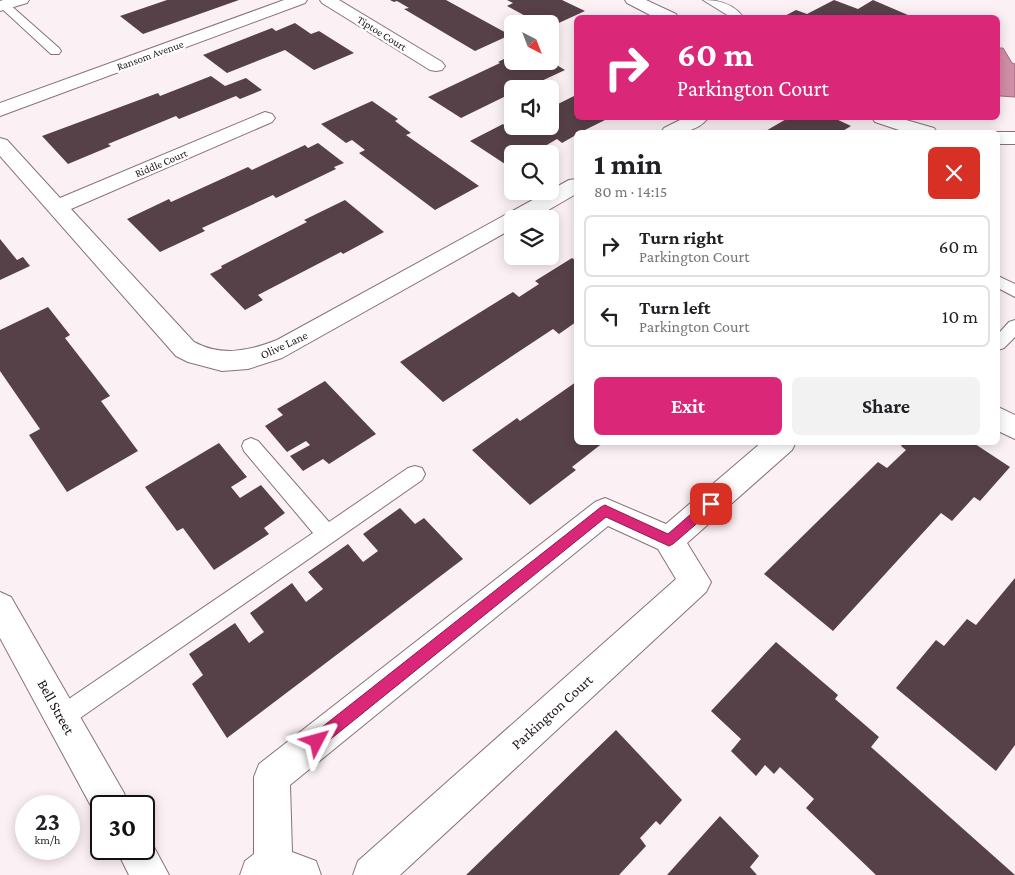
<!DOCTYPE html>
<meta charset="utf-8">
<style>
body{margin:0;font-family:"Crimson Pro",serif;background:#f2f2f2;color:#202124;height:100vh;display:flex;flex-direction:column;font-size:19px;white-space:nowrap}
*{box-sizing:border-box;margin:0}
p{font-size:16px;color:#757577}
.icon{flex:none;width:28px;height:28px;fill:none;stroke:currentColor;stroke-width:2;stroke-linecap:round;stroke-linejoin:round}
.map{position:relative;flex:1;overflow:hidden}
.details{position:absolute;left:574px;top:130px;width:426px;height:315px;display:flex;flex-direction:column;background:#fff;border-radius:8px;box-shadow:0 2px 12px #0003}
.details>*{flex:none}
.banner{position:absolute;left:574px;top:15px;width:426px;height:105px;border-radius:8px;box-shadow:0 2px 12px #0003;background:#db2777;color:#fff;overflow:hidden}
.needle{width:32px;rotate:138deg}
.fabs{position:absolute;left:504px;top:15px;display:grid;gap:10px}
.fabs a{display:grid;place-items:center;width:55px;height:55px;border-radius:8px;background:#fff;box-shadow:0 2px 12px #0003;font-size:25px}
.speed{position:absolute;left:15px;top:795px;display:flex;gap:10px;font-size:25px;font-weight:700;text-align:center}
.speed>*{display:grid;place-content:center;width:65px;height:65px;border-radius:50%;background:#fff;box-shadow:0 2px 12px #0003;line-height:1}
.speed small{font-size:12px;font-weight:400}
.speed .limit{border:2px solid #111;border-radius:8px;background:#fff;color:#111}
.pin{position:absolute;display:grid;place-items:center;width:42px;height:42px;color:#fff;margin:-21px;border-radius:10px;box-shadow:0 2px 8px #0006}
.me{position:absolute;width:55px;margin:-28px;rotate:51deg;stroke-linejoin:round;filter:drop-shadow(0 0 4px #0008)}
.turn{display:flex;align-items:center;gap:18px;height:105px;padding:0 20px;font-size:22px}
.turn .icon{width:65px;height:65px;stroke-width:2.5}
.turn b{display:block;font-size:35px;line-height:42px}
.round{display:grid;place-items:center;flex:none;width:52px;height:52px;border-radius:8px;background:#f2f2f2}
.overview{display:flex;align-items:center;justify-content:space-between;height:85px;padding:0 20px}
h1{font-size:30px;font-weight:700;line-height:38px}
.cta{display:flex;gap:10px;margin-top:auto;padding:10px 20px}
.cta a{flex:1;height:58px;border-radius:8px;background:#db2777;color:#fff;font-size:20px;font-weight:700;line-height:58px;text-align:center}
.cta a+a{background:#f2f2f2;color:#202124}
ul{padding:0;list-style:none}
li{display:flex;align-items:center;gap:15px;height:62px;margin:0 10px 8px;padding:0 10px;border:2px solid #e0e0e0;border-radius:8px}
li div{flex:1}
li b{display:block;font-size:19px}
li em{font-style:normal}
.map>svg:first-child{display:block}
</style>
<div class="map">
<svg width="1015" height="875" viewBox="0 0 1015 875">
<rect width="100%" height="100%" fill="#fbf0f4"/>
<polygon fill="#d28ea7" stroke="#9c6a7c" points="998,48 1003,48 1012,63 1015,64 1015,97 1000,96 998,92"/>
<g fill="#574148">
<polygon points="167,0 239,0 143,34 120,16"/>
<polygon points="390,0 446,0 510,35 475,51 404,9 409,8 397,1 394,2"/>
<polygon points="507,0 562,0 585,11 550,27 550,24 540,24 507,6 513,3"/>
<polygon points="834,0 858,9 873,0 915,18 781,18 796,10 807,14"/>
<polygon points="295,23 311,34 319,31 354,53 314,70 285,50 227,73 203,55 272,28 276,31"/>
<polygon points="512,55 512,61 550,61 565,70 535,84 533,83 521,89 512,89 512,93 461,118 428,97 500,63 498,62"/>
<polygon points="211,76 225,86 246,78 262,90 240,99 236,96 179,119 176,116 108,144 111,146 68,164 42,136 158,93 160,96"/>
<polygon points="576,95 576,118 609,118 581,132 576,132 576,135 562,143 557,139 540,149 543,151 538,154 512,154 511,168 470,141 503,124 505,126 512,122 512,126 550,126 550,108"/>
<polygon points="372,101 398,119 395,121 411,133 406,135 479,186 435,210 359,153 365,150 352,140 346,143 321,124"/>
<polygon points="788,118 834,118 851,126 841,132 764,132"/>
<polygon points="318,143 344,163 334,167 336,169 276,198 273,195 202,228 205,231 160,252 127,219 169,199 171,202 248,167 252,170 305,145 308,148"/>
<polygon points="345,200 384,232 343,254 341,252 258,295 263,300 245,310 210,274 222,268 221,266 307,222 304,220"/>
<polygon points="0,239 17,260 23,257 30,266 0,280"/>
<polygon points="572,258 576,261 576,322 559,334 553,329 443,402 400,362 513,292 519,297 539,284 535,281"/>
<polygon points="48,307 70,335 65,338 110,396 101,401 138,451 67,492 29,435 40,429 0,371 0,330"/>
<polygon points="325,381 376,434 329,464 323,459 303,471 290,456 310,445 306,441 287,452 265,426 283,415 277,409"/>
<polygon points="576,382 576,442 604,442 572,467 576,470 530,505 472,450 517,418 520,421"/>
<polygon points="904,442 972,442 1010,467 980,501 974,497 952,521 941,513 833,631 764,574 878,462 887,468 906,450 901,446"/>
<polygon points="219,443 247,477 231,487 240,498 261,485 285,513 264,528 269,534 214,570 183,528 177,531 145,487"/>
<polygon points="400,508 415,524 424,518 463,559 227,738 192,684 203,675 189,654 235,623 249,643 264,632 250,613 292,583 306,602 323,589 308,572 348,544 363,562 378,551 363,534"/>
<polygon points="1015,578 1015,745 996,771 896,688 936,640 944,646 967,619 976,625"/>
<polygon points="776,642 838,695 835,699 879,737 871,747 1015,875 876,875 806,808 814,799 780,767 774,774 765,765 756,776 731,751 741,739 711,711"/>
<polygon points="616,730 682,800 660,825 656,821 640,838 646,846 619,875 466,875"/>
<polygon points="720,816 759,856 750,867 757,875 667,875"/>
</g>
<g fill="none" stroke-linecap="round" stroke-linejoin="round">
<defs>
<g id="service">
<path d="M703 0C720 0 734 4 744 18H732Z"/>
<polygon points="4,2 8,3 59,48 61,51 59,54 51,54 0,7 0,3"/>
<polygon points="998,276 1015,284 1015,297 998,288"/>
<polygon points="1015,320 1015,337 1004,348 998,350 998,334 1009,322"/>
<polygon points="251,438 258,441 329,522 408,468 415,466 422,468 425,474 422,480 70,725 62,729 54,725 50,717 54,709 313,533 244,451 242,446 244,441"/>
</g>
<g id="minor">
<polygon points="3,0 29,0 27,3 0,11 0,1"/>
<polygon points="284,0 307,0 305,3 0,116 0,103"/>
<polygon points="320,0 339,0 442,62 445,66 442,70 436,71 430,70 322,3"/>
<polygon points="625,0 646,0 676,14 678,18 656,18 627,3"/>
<path d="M265 112 272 114 275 118 272 122 71 209 194 342C222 357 249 351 277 340L569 180 576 179V194L533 219H512V229L282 358 248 369 222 371 188 362 176 356 0 156V138L7 140 60 198Z"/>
<path d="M684 118H708C698 132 677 134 661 132L664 128Z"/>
<polygon points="872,118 899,118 934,128 937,132 905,132 875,122"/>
<polygon points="996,132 1015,132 1015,144 998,144"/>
<polygon points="998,407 1015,415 1015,439 998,431"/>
<polygon points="762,442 796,442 792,450 687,543 711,582 706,592 400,875 353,875 358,861 676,579 658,549 608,526 290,785 292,852 316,861 321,875 240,875 245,861 254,854 254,777 259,764 595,502 605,498 666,524"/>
</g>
<g id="tertiary">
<polygon points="0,592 11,597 124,793 129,806 101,806 101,820 98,819 0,638"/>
<polygon points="144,834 148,836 169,875 129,875 116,849 144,849"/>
</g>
</defs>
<use href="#service" stroke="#897179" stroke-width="2"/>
<use href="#minor" stroke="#897179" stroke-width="2"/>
<use href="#tertiary" stroke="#897179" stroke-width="2"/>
<use href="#service" fill="#fff" fill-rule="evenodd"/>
<use href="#minor" fill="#fff" fill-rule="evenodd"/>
<use href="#tertiary" fill="#fff" fill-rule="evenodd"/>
</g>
<polygon fill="#db2777" stroke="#8e194d" points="711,499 716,500 717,504 716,507 673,544 669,546 606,517 322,746 317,748 312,746 310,741 312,735 601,507 605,505 609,507 668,534 707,500"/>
<g text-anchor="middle" stroke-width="5" stroke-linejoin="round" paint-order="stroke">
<g font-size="11" fill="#1f1619" stroke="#fff">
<text transform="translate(382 33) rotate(32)" y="4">Tiptoe Court</text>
<text transform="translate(150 55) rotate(-20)" y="4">Ransom Avenue</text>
<text transform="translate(161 163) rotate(-23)" y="4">Riddle Court</text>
</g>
<g font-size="12" fill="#1f1619" stroke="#fff">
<text transform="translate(284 345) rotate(-25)" y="4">Olive Lane</text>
</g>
<g font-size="15" fill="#1f1619" stroke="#fff">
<text transform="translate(56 707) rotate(61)" y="5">Bell Street</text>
<text transform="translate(552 712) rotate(-42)" y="5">Parkington Court</text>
</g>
</g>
</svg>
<div class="fabs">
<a><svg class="needle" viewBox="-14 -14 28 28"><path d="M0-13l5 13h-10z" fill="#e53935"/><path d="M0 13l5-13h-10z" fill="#757577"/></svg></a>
<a><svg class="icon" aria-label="sound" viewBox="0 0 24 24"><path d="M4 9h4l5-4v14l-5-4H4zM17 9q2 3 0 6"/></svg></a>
<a><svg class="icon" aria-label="search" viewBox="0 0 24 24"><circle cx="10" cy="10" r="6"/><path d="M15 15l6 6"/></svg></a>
<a><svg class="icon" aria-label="layers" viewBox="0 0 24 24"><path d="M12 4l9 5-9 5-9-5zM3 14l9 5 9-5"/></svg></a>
</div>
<div class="speed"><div>23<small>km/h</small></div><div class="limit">30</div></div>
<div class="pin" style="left:711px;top:504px;background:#d93025"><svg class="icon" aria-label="arrive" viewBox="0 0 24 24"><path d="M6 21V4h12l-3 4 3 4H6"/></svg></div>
<svg class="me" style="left:317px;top:741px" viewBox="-20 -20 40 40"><path d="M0-17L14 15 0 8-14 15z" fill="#db2777" stroke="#fff" stroke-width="4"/></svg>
<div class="banner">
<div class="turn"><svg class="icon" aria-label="right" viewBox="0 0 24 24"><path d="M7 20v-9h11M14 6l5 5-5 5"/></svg><div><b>60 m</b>Parkington Court</div></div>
</div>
<section class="details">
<div class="overview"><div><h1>1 min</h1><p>80 m · 14:15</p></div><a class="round" style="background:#d93025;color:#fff"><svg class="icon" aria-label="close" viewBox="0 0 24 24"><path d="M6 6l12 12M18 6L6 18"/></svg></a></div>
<ul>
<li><svg class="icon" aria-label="right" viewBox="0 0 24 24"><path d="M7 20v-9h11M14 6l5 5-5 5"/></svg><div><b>Turn right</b><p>Parkington Court</p></div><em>60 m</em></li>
<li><svg class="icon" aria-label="left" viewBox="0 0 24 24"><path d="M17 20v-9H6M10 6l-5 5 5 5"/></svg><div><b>Turn left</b><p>Parkington Court</p></div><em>10 m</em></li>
</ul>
<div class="cta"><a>Exit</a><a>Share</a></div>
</section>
</div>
